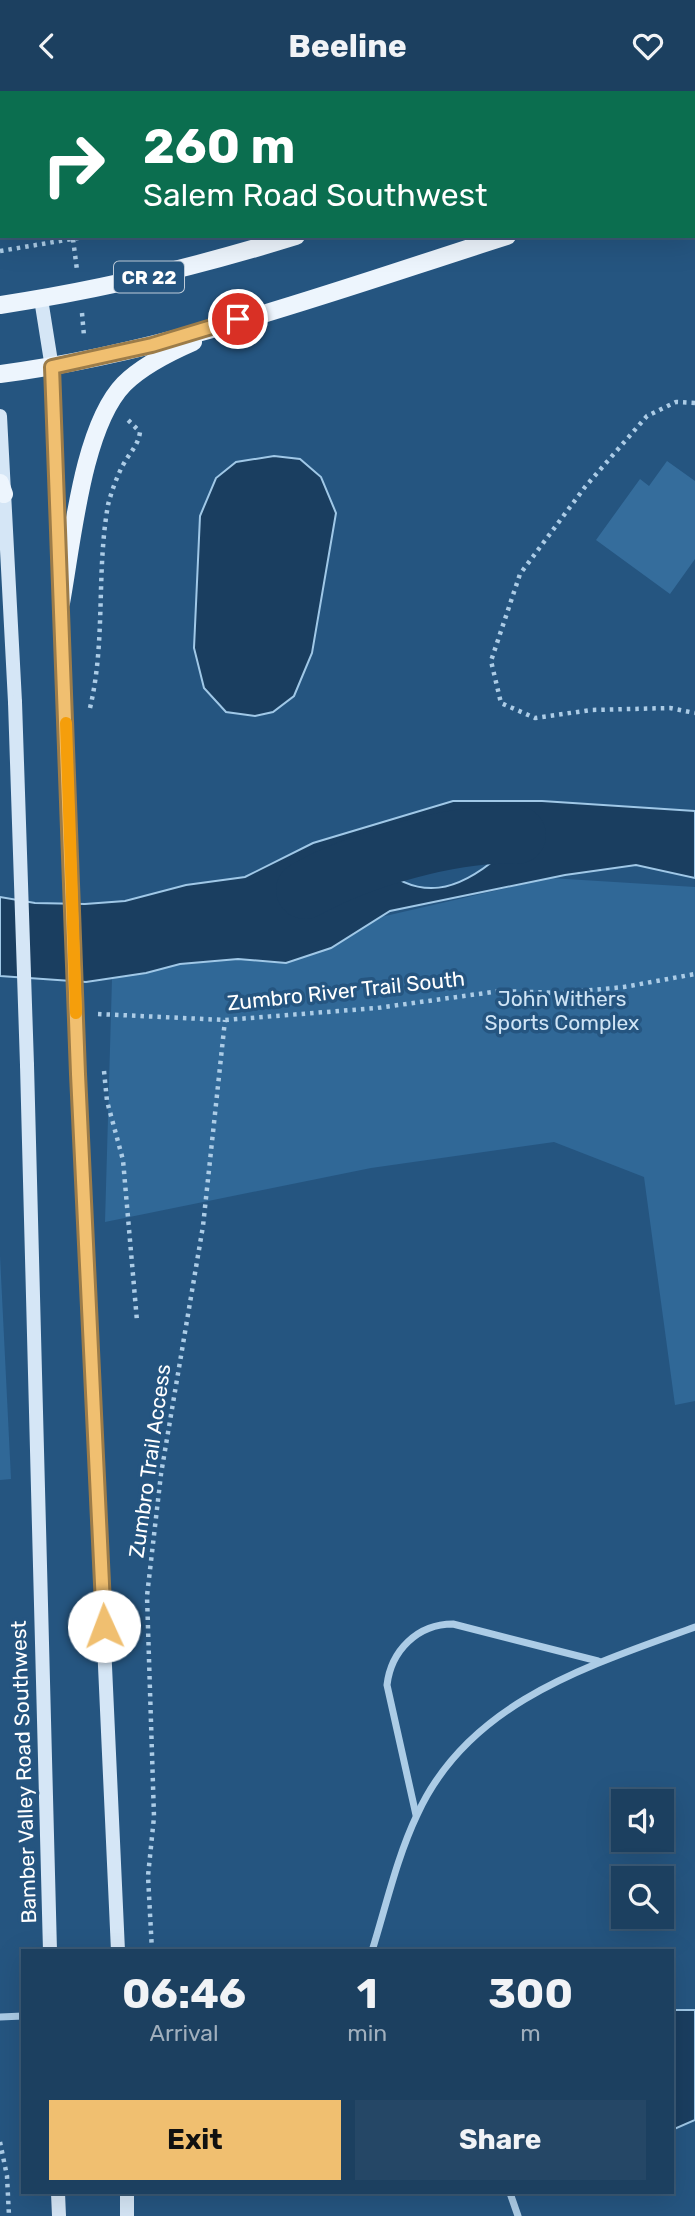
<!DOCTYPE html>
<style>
body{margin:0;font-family:Rubik,sans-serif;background:#254766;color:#f1f3f6;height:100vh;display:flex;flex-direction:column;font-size:26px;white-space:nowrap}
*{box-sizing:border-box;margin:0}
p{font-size:23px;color:#a0afbd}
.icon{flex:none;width:38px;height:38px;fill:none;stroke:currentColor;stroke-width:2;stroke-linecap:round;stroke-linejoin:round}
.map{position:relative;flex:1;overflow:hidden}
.side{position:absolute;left:21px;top:1858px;width:653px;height:245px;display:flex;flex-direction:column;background:#1c4060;border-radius:0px;box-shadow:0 7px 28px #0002,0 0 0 2px #3a5975}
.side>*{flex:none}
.guide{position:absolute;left:0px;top:0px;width:696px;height:147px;box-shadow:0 7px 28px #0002,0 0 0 2px #3a5975;background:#0b6e4f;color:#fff;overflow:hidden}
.fabs{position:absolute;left:611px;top:1698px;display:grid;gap:14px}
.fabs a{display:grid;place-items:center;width:63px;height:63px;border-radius:0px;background:#1c4060;box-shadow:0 7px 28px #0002,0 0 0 2px #3a5975;font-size:35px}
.pin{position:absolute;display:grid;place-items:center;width:60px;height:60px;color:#fff;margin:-30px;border:4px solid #fff;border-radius:50%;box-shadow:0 2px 7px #0007}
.me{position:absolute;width:77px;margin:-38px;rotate:358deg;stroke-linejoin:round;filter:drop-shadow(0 0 5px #0008)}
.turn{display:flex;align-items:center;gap:24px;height:147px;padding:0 28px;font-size:32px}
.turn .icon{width:91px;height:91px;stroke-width:2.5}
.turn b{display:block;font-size:49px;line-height:60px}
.eta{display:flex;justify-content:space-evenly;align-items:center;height:119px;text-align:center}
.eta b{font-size:42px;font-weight:700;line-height:49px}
.primary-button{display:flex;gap:14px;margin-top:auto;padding:14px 28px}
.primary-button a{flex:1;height:80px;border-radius:0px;background:#f0bf70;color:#111;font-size:28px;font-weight:700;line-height:80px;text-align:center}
.primary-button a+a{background:#254766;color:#f1f3f6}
header{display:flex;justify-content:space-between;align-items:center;height:91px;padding:0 28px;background:#1c4060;font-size:32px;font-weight:700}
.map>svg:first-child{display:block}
</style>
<header><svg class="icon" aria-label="back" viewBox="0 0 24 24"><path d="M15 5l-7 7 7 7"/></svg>Beeline<svg class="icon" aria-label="heart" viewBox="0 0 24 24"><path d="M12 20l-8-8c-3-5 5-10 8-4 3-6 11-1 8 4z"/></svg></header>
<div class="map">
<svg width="695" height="2125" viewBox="0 0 695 2125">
<rect width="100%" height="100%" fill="#255580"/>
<g fill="#306897">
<polygon points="0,0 218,0 2,2 0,132"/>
<polygon points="550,787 695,796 695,1310 675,1314 644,1086 554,1051 371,1077 105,1131 112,888"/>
<polygon points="0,1165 11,1388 0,1389"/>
</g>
<g fill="#1a3e60" stroke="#a0c8e7" stroke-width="2" fill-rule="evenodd">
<polygon points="274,365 300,368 321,386 336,422 312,562 294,605 273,621 255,625 226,621 204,597 194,557 200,425 216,387 236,371"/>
<path d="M453 710H542L695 720V787L636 774 565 784 390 820 331 857 286 872 238 868 180 873 146 882 86 891 0 885V806L35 812 85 813 125 810 186 794 245 786 313 752ZM412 749 478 756 498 766C458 800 420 811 378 774L384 757Z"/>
<polygon points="672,1919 695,1919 695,2029 672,2039"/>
</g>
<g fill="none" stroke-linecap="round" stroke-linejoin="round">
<path stroke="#1a3e60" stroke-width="58" d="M305 799C361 768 453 741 517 744"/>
</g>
<polygon fill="#356d9c" points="667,370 695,390 695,468 670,503 596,449 640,388 649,395"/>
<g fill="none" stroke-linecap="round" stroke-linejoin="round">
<g stroke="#accce6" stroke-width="4.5" stroke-dasharray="3.5 5" stroke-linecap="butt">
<polyline points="370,2 376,0"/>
<polyline points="73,148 77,179"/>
<polyline points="0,160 90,145"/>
<polyline points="82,222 84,245"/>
<polyline points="695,312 676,311 647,325 585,396 520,483 491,570 501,612 535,627 591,619 670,617 695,622"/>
<path d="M90 617C106 550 96 482 108 414 111 402 117 385 123 374 130 361 138 355 140 341L128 329"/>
<polyline points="98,923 225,929 377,917 500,900 561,902 624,896 695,883"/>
<polyline points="104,980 107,1010 123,1069 137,1230"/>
<polyline points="152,1860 148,1785 154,1726 147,1505 161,1383 203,1135 225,929"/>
<polyline points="0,2051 7,2085 9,2125"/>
</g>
<g stroke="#accce6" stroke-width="7">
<polyline points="476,2 482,0"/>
<path d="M416 1724 387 1594C391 1560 417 1533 453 1533L598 1570"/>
<path d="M372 1860C386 1815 397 1766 417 1724 468 1611 588 1575 695 1536"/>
<polyline points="0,1926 23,1925"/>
<polyline points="510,2102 518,2125"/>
</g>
<g stroke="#d5e6f6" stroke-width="14">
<polyline points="41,208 52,277 65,619"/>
<polyline points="0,325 15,611"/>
<polyline points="27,974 50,1860"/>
<polyline points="78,983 118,1860"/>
<polyline points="58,2102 59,2125"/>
<polyline points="127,2102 127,2125"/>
</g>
<g stroke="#edf5fd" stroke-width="18">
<path d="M0 214C101 199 199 175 296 145"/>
<path d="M0 283C171 261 343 197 507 145"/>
<polyline points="0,392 4,403"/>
<path d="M61 512C72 453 82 336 124 293 142 275 170 261 193 251"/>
</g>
<g stroke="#d5e6f6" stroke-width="14">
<polyline points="15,611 27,974"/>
<polyline points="65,619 78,983"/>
</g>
</g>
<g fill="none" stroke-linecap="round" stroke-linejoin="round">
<defs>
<polyline id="route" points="104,1535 78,983 52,276 152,254 238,228"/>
</defs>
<use href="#route" stroke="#9c7c49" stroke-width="18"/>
<use href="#route" stroke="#f0bf70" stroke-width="12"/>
<polyline stroke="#f59e0b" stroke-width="12" points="66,632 76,922"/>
</g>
<g text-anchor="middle" stroke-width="7" stroke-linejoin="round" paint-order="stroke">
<rect fill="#255580" stroke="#beccd9" stroke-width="2" x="114" y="170.5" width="70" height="31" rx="5"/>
<g font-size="19" font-weight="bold" fill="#fff">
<text x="149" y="193">CR 22</text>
</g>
<g font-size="21" fill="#fff" stroke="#255580">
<text transform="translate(346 900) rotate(-6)" y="7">Zumbro River Trail South</text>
<text transform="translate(150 1370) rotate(-82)" y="7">Zumbro Trail Access</text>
<text transform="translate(24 1681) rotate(-92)" y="7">Bamber Valley Road Southwest</text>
</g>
<g font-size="21" fill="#cfe4f5" stroke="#255580">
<text x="562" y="915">John Withers<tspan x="562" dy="24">Sports Complex</tspan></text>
</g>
</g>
</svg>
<div class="fabs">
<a><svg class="icon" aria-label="sound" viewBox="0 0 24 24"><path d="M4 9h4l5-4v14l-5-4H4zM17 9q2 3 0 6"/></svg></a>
<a><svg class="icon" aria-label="search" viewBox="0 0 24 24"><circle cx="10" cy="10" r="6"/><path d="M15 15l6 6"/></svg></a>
</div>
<div class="pin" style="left:238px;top:228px;background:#d93025"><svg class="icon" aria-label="arrive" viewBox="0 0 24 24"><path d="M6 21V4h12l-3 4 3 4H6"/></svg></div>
<svg class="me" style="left:104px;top:1535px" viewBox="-20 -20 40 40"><circle r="19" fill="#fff"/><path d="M0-13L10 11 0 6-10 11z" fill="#f0bf70"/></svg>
<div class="guide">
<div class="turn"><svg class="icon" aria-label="right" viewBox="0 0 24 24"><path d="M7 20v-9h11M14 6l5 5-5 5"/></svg><div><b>260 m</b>Salem Road Southwest</div></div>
</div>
<section class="side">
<div class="eta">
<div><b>06:46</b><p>Arrival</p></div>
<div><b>1</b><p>min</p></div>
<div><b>300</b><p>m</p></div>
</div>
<div class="primary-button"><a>Exit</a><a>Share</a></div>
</section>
</div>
